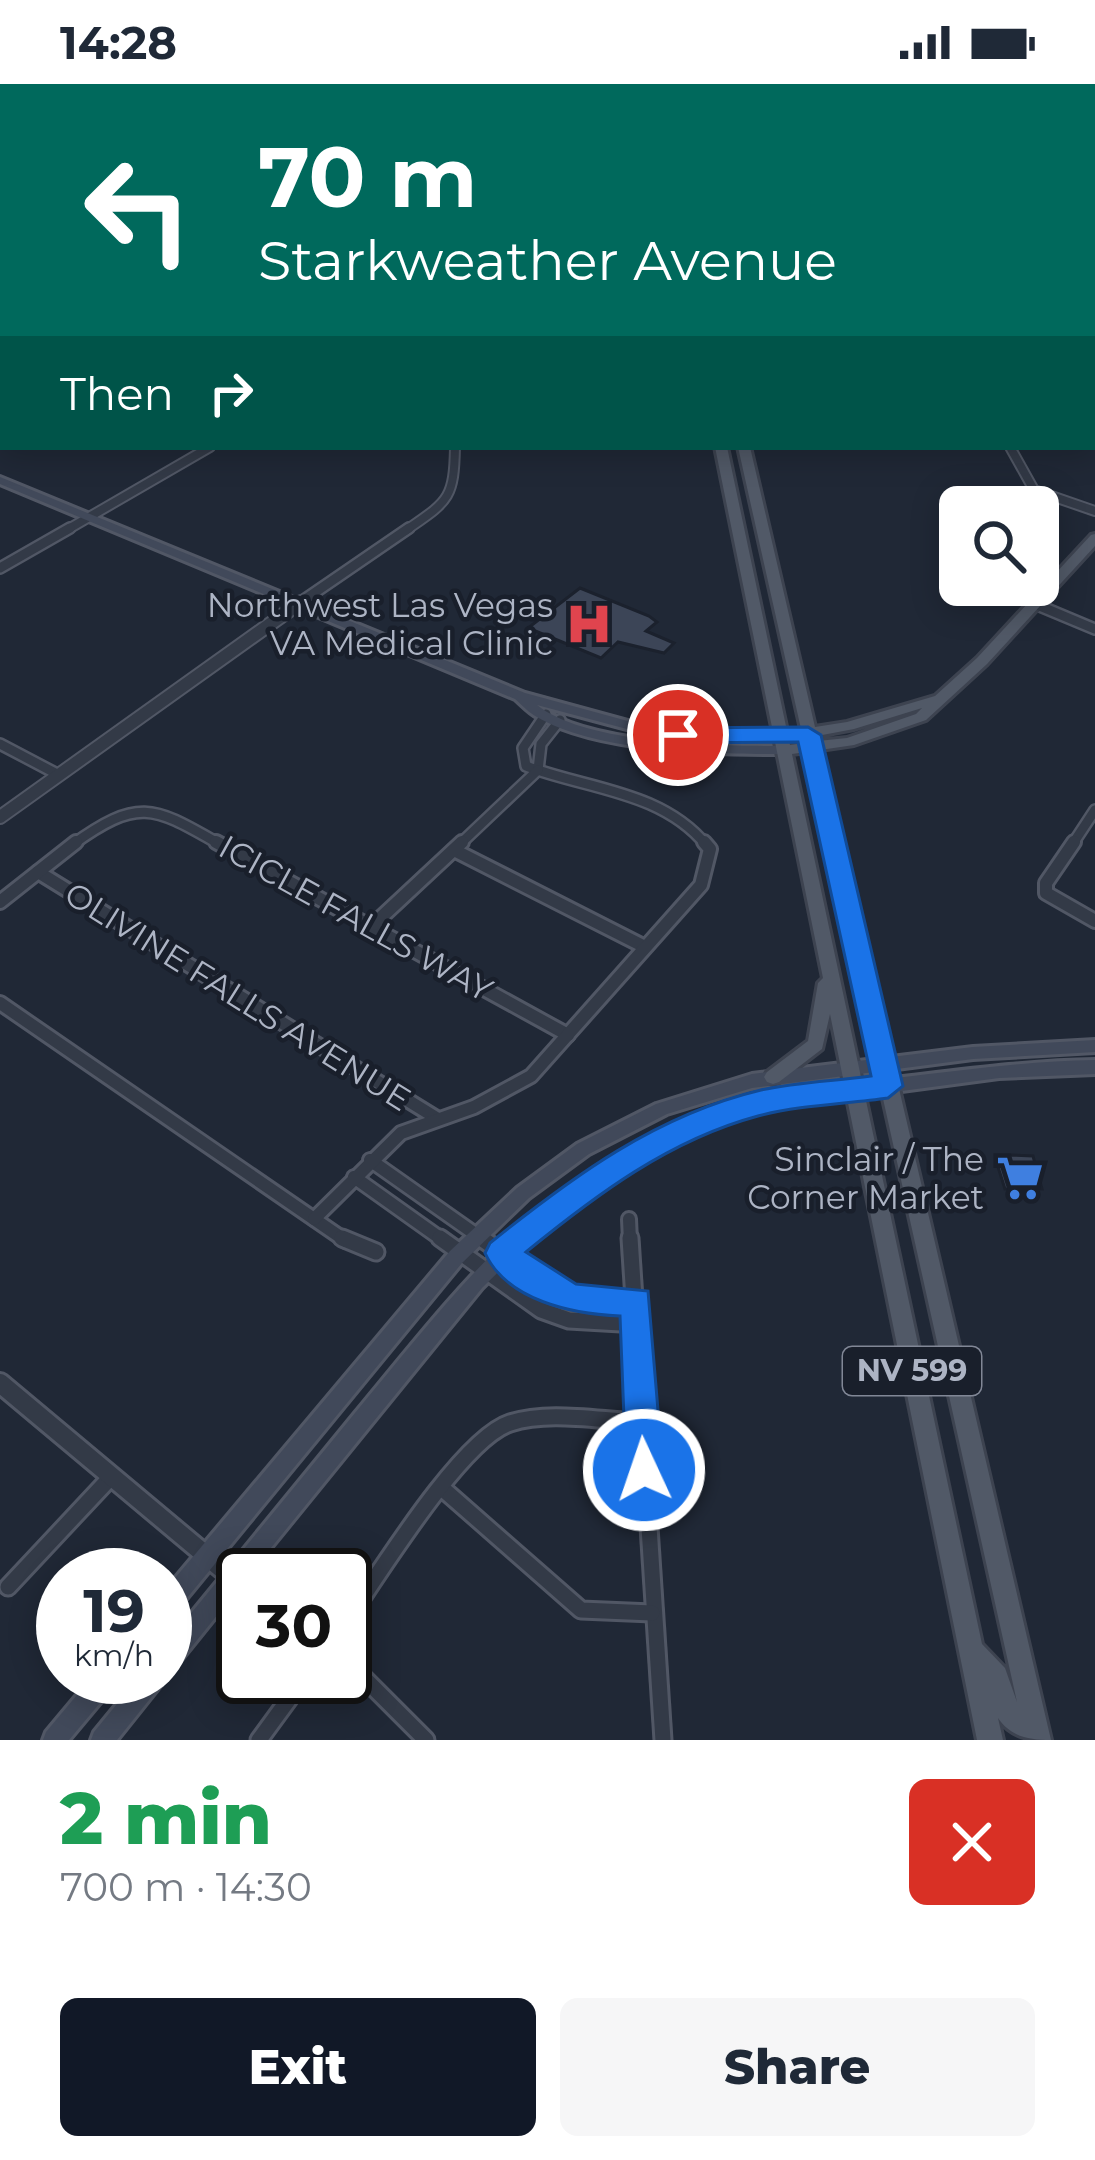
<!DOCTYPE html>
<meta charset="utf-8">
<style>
body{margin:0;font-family:Montserrat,sans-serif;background:#f6f6f7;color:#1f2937;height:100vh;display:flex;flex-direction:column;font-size:45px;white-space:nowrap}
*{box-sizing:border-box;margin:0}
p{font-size:39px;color:#747a83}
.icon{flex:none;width:66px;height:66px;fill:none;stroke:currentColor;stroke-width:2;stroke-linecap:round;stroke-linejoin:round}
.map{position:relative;height:1656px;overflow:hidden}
.sheet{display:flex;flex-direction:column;background:#fff;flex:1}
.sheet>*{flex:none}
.guide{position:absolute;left:0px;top:0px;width:1095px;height:366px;box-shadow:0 6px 30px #0003;background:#00695c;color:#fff;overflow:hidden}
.tools{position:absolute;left:939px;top:402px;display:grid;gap:24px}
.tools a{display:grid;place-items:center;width:120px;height:120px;border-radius:18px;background:#fff;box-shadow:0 6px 30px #0003;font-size:60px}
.speed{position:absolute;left:36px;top:1464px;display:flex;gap:24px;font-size:60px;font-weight:700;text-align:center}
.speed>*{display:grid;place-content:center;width:156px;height:156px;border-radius:50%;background:#fff;box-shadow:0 6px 30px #0003;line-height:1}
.speed small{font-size:30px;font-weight:400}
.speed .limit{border:6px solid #111;border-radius:18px;background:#fff;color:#111}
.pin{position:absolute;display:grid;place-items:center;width:102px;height:102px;color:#fff;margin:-51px;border:6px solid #fff;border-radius:50%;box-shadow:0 3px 12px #0007}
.me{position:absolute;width:132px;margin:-66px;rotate:357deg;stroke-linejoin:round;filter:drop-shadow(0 0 9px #0008)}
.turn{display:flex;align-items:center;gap:42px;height:252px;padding:0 60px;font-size:54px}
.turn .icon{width:156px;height:156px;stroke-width:2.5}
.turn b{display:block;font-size:84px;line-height:102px}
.then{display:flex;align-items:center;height:114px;padding:0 60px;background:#0003;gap:24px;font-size:45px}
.round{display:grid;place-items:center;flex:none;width:126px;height:126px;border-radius:18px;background:#f6f6f7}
.headline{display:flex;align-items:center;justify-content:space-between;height:204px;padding:0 60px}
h1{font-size:72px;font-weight:800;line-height:90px;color:#1e9e55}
.action{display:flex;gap:24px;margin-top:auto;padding:24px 60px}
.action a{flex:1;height:138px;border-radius:18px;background:#111827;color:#fff;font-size:48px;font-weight:800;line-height:138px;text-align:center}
.action a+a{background:#f6f6f7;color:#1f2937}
.status{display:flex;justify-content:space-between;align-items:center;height:84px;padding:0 60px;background:#fff;direction:ltr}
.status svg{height:33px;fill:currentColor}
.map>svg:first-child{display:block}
</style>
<div class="status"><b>14:28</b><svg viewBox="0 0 49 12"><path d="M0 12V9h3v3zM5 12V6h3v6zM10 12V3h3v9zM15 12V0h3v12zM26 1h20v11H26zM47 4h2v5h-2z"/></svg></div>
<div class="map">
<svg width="1095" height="1656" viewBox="0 0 1095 1656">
<rect width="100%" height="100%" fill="#202836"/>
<g fill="#3c4557" stroke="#1b212d" stroke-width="3">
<polygon points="580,504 649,532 657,538 646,547 674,559 664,569 618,558 601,574 528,544"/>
<polygon points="1011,1071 1033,1072 1042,1105 1005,1105 998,1083"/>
</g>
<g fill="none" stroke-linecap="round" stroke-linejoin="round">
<defs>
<g id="minor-far4">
<polyline points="1083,0 1095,2"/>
<polyline points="0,3 9,0"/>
<polyline points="307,3 314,0"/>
<polyline points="1025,3 1030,0"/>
</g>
<g id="minor-far3">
<polyline points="1010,363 1034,406 1095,427"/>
<polyline points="65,447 210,363"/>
<path d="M405 447C448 417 454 416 455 363"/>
</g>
<g id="minor-far2">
<polyline points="0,484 70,444"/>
<polyline points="301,518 409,444"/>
<polyline points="1035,520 1095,545"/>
<path d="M546 630 523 664 526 682C587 705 662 707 706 761"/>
<polyline points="0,660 59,691"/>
<polyline points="538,686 541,660 560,636"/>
<path d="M72 761C140 712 154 723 221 761"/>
<polyline points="459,761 538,686"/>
<polyline points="1072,761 1095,726"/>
</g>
<g id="minor-far1">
<polyline points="216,758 568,951"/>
<polyline points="1074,758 1046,799 1046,809 1095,837"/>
<polyline points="454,766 645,863"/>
<polyline points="38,788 438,1035"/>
<polyline points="0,818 76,758"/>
<polyline points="374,840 462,758"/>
<polyline points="0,919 346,1157"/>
<polyline points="370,1076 485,1157"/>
<polyline points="354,1093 444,1157"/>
<polyline points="314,1135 401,1049 474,1023 531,992 701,801 710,765 704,758"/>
<polyline points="629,1135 630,1157"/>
</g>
<g id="minor">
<polyline points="342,1154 376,1168"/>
<polyline points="440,1154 541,1226 569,1236 638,1240"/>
<path d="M481 1154C542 1196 559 1218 636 1218"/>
<polyline points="630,1154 663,1656"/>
<polyline points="443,1405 581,1526 652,1529"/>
<polyline points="8,1503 111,1393"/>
<path d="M345 1539C377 1493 461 1355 510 1339 549 1326 601 1337 641 1338"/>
<polyline points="345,1575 426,1656"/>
<polyline points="259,1656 305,1593"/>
</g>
<g id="tertiary-far2">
<polyline points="372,0 386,3"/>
<polyline points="165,3 172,0"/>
</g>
<polyline id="tertiary-far1" points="0,733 301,518"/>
<polyline id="tertiary" points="0,1299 233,1494"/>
<g id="secondary">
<path d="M0 393 525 609 657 645 782 649 789 653 782 657 657 653 537 621C587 661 721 662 785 662L792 666 785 670C714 670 599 669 537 633 529 629 522 621 515 615L0 400Z"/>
<polygon points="1095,956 1095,968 973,975 752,1004 667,1030 589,1070 529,1114 462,1179 173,1531 165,1534 165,1506 450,1167 517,1104 577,1060 656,1020 752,990 973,963"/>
<path d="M1095 976V990L999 994 767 1025 727 1035 690 1049 614 1090 544 1143 482 1204 249 1491H243V1499L173 1586 165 1589V1561C228 1484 292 1406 355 1329 453 1211 530 1105 675 1041 746 1009 820 1004 896 994 963 986 1028 977 1095 976Z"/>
<polygon points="92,1593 118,1593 115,1601 69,1656 43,1656 46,1648"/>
<polygon points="139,1593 164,1593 161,1601 117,1656 91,1656 94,1648"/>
</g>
<g id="primary">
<rect x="643" y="0" width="8" height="3"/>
<rect x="658" y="0" width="8" height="3"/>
<path d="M715 363H727L787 647 801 645 738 363H750L815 643 847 638 935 612 977 574 1091 451 1095 450V462L987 580 926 636 854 661 820 666 1051 1656C1029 1656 1011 1653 998 1634L1003 1656H977L830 930 822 965 779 998 773 1000 767 998 764 993 767 988 808 957 818 899 823 894ZM922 624 916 630 847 654 818 657 817 652 854 645ZM803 654 804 659 790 661 789 656ZM806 668 1017 1618 1005 1584 982 1560 792 670Z"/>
</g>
</defs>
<use href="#minor-far4" stroke="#515765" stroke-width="9"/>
<use href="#minor-far3" stroke="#515765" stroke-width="12"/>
<use href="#minor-far2" stroke="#515765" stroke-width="14"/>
<use href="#minor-far1" stroke="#515765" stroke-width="18"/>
<use href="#minor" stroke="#515765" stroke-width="21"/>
<use href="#tertiary-far2" stroke="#515765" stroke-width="10"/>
<use href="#tertiary-far1" stroke="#515765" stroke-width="16"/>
<use href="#tertiary" stroke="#515765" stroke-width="24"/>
<use href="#secondary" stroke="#515765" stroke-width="6"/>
<use href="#primary" stroke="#3d4350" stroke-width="6"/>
<use href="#minor-far4" stroke="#333a47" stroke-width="6"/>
<use href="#minor-far3" stroke="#333a47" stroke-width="8"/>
<use href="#minor-far2" stroke="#333a47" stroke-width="9"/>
<use href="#minor-far1" stroke="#333a47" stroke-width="12"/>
<use href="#minor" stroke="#333a47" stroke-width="15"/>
<use href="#tertiary-far2" stroke="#333a47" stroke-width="8"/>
<use href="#tertiary-far1" stroke="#333a47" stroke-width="12"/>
<use href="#tertiary" stroke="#333a47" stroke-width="18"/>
<use href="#secondary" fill="#41495a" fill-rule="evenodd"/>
<use href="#primary" fill="#515967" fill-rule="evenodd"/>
</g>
<path fill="#1a73e8" stroke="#114b97" stroke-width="3" d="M808 643 821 651 903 1002 888 1014C846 1020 800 1021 758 1032 669 1056 596 1111 526 1168L576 1200 648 1207 663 1386 657 1399 644 1404 631 1399 626 1386 620 1232C573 1230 507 1217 485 1169L490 1159C572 1093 656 1031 761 1006 797 998 835 997 871 992L798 658 678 659 666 651 678 644Z"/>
<defs>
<symbol id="hospital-bare" viewBox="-9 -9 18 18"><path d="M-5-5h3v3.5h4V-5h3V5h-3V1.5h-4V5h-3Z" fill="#e0444e" stroke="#191f2b" stroke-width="2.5" paint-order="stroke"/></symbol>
<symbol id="supermarket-bare" viewBox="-9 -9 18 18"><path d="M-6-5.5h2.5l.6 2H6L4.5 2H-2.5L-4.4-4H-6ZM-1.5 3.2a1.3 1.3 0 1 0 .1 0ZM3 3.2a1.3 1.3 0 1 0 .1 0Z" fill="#3f7fe0" stroke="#191f2b" stroke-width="2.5" paint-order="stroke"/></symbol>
</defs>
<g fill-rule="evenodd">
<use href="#hospital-bare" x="556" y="507" width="66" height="66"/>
<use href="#supermarket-bare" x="987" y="1061" width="66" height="66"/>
</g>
<g text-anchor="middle" stroke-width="9" stroke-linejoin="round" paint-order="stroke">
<rect fill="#191f2b" stroke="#818796" stroke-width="3" x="843" y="1263" width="138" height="48" rx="9"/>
<g font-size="30" font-weight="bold" fill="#adb4c4">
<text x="912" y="1297">NV 599</text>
</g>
<g font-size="33" fill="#adb4c4" stroke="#191f2b" text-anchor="end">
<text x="553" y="533">Northwest Las Vegas<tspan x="553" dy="38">VA Medical Clinic</tspan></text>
<text x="984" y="1087">Sinclair / The<tspan x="984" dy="38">Corner Market</tspan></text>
</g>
<g font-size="33" fill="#adb4c4" stroke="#191f2b">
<text transform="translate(356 834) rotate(29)" y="12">ICICLE FALLS WAY</text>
<text transform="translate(238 912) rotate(32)" y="12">OLIVINE FALLS AVENUE</text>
</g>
</g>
</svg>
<div class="tools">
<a><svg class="icon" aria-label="search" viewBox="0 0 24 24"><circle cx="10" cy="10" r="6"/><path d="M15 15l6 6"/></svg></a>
</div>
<div class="speed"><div>19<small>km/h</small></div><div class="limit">30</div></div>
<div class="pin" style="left:678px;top:651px;background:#d93025"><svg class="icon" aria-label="arrive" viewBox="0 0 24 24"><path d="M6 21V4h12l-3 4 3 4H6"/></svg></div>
<svg class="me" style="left:644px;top:1386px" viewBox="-20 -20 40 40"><circle r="17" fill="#1a73e8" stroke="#fff" stroke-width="3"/><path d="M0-11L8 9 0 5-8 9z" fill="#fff"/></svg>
<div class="guide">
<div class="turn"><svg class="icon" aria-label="left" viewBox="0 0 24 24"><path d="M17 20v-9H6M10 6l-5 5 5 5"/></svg><div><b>70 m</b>Starkweather Avenue</div></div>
<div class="then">Then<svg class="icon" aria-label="right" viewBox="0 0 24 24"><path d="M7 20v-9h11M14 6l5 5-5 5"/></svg></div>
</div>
</div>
<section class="sheet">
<div class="headline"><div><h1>2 min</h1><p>700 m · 14:30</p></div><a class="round" style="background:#d93025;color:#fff"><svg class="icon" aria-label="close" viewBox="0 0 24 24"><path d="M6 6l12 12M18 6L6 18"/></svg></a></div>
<div class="action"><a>Exit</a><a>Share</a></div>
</section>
